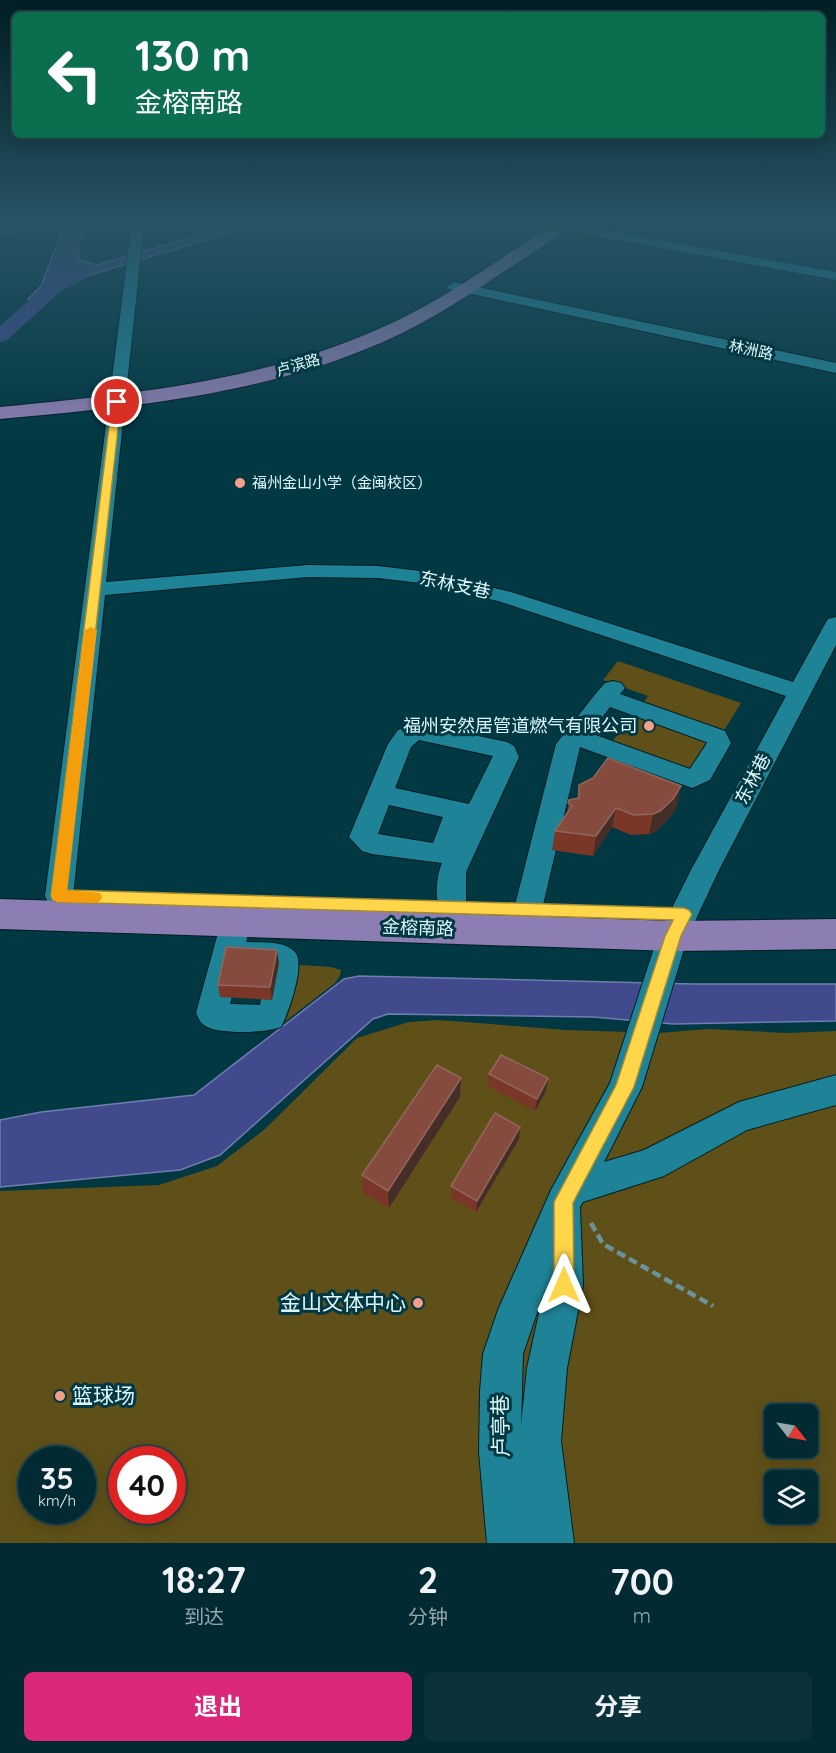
<!DOCTYPE html>
<html lang="zh">
<meta charset="utf-8">
<style>
body{margin:0;font-family:Quicksand,"Noto Sans SC",sans-serif;background:#0b323a;color:#f1f3f6;height:100vh;display:flex;flex-direction:column;font-size:22px;white-space:nowrap}
*{box-sizing:border-box;margin:0}
p{font-size:20px;color:#96a7ac}
.icon{flex:none;width:33px;height:33px;fill:none;stroke:currentColor;stroke-width:2;stroke-linecap:round;stroke-linejoin:round}
.map{position:relative;height:1543px;overflow:hidden}
.panel{display:flex;flex-direction:column;background:#012a32;flex:1}
.panel>*{flex:none}
.hud{position:absolute;left:12px;top:12px;width:813px;height:126px;border-radius:9px;box-shadow:0 3px 15px #0003,0 0 0 2px #23464d;background:#0b6e4f;color:#fff;overflow:hidden}
.needle{width:39px;rotate:121deg}
.buttons{position:absolute;left:764px;top:1404px;display:grid;gap:12px}
.buttons a{display:grid;place-items:center;width:54px;height:54px;border-radius:9px;background:#012a32;box-shadow:0 3px 15px #0003,0 0 0 2px #23464d;font-size:30px}
.speed{position:absolute;left:18px;top:1446px;display:flex;gap:12px;font-size:30px;font-weight:700;text-align:center}
.speed>*{display:grid;place-content:center;width:78px;height:78px;border-radius:50%;background:#012a32;box-shadow:0 3px 15px #0003,0 0 0 2px #23464d;line-height:1}
.speed small{font-size:15px;font-weight:400}
.speed .limit{border:9px solid #d22;background:#fff;color:#111}
.pin{position:absolute;display:grid;place-items:center;width:51px;height:51px;color:#fff;margin:-26px;border:3px solid #fff;border-radius:50%;box-shadow:0 2px 6px #0007}
.me{position:absolute;width:66px;margin:-33px;rotate:0deg;stroke-linejoin:round;filter:drop-shadow(0 0 4px #0008)}
.turn{display:flex;align-items:center;gap:21px;height:126px;padding:0 24px;font-size:27px}
.turn .icon{width:78px;height:78px;stroke-width:2.5}
.turn b{display:block;font-size:42px;line-height:51px}
.eta{display:flex;justify-content:space-evenly;align-items:center;height:102px;text-align:center}
.eta b{font-size:36px;font-weight:700;line-height:42px}
.cta{display:flex;gap:12px;margin-top:auto;padding:12px 24px}
.cta a{flex:1;height:69px;border-radius:9px;background:#db2777;color:#fff;font-size:24px;font-weight:700;line-height:69px;text-align:center}
.cta a+a{background:#0b323a;color:#f1f3f6}
.map>svg:first-child{display:block}
</style>
<div class="map">
<svg width="836" height="1543" viewBox="0 0 836 1543">
<rect width="100%" height="100%" fill="#013842"/>
<g fill="#5f5019" fill-rule="evenodd">
<polygon points="618,661 741,703 723,732 643,703 648,696 603,680"/>
<polygon points="633,713 712,741 693,772 612,742"/>
<polygon points="285,964 331,967 341,970 340,976 335,983 283,1023 278,1022"/>
<path d="M438 1020 567 1030 659 1033 708 1029 786 1033 836 1031V1543H0V1191L159 1185 217 1166 265 1129 357 1038 409 1022ZM774 1414H807V1448H774ZM32 1460H82V1510H32ZM122 1460H172V1510H122ZM774 1480H807V1514H774Z"/>
</g>
<g fill="#404a8d" stroke="#6f7eaf" stroke-width="1.5">
<polygon points="61,224 88,224 78,246 79,260 97,265 238,224 268,224 229,233 74,280 67,282 46,300 28,299 41,286 63,229"/>
<polygon points="359,976 694,984 836,984 836,1021 674,1024 593,1017 388,1014 373,1019 220,1155 180,1170 0,1187 0,1120 41,1112 194,1095 344,979"/>
</g>
<g fill="none" stroke-linecap="round" stroke-linejoin="round">
<polygon fill="#404a8d" fill-rule="evenodd" points="78,270 84,271 87,275 84,279 62,290 7,340 0,342 0,326 50,282"/>
<defs>
<g id="minor">
<path d="M132 224H144L106 582 308 565 378 566 420 571 511 592 793 682 825 624 828 619 836 617V645L719 870 688 936 642 1087 604 1162 644 1150 739 1102 836 1075V1105L747 1130 664 1176 583 1202 580 1207 583 1285 567 1368 561 1441 574 1543H487L479 1452 480 1391 483 1354 498 1310 551 1190 610 1083 658 936 691 870 786 696 498 601 420 583 378 578 308 577 105 595 73 896 69 904 59 907 49 904 45 896ZM543 1295 527 1368 521 1425 523 1354Z"/>
<polygon points="546,224 571,224 836,272 836,280 552,228"/>
<polygon points="454,282 836,363 836,373 449,289 447,286"/>
<path d="M613 681 621 683 625 688 620 694 725 731 731 743 710 780 692 788 580 747 542 909 538 917 528 920 518 917 514 909 556 744 597 692 605 683ZM610 707 706 742 707 743 690 769 590 733Z"/>
<path d="M416 723 507 742 514 746 519 757 466 872V907L462 915 452 918 442 915C434 901 436 877 442 863L372 854 362 851 349 837 388 744 398 730ZM419 740 493 756 469 804 395 788 411 747ZM389 805 443 817 433 843 378 834Z"/>
<path d="M236 911 246 914 251 922 246 942C260 943 284 940 295 952 306 964 288 1014 281 1027 266 1033 217 1035 204 1025 200 1023 198 1017 196 1013L221 922 226 914ZM240 965 267 967 260 1005 230 1004Z"/>
</g>
<g id="major">
<polygon points="11,224 52,224 44,229 0,235 0,225"/>
<path d="M553 224H571C561 237 516 263 500 274 456 304 411 332 361 351 247 397 122 408 0 419V407C135 394 270 381 394 322 450 296 501 257 553 224Z"/>
<polygon points="0,899 673,921 836,919 836,949 673,951 0,929"/>
</g>
</defs>
<use href="#minor" stroke="#011e24" stroke-width="2"/>
<use href="#major" stroke="#011e24" stroke-width="2"/>
<polyline stroke="#6b939b" stroke-width="4.5" stroke-dasharray="9 4.5" stroke-linecap="butt" points="591,1223 603,1244 713,1306"/>
<use href="#minor" fill="#1f8397" fill-rule="evenodd"/>
<use href="#major" fill="#8c7eb2" fill-rule="evenodd"/>
</g>
<g fill="#7a3627">
<polygon points="153,224 182,224 183,227 172,231 153,226"/>
<polygon points="579,785 677,806 669,818 656,831 649,834 631,835 612,827 593,856 552,850 555,831 567,814 569,800 577,798"/>
<polygon points="279,963 272,1000 220,997 218,985"/>
<polygon points="489,1074 548,1078 546,1091 535,1111 488,1086"/>
<polygon points="461,1078 460,1097 389,1208 363,1193 362,1175"/>
<polygon points="520,1127 519,1139 476,1212 451,1198 451,1186"/>
</g>
<g fill="#452e28">
<polygon points="171,224 182,224 183,227 172,231"/>
<polygon points="681,786 677,806 669,818 656,831 649,834 653,814"/>
<polygon points="616,808 612,827 593,856 596,836"/>
<polygon points="277,950 279,963 272,1000 270,987"/>
<polygon points="461,1078 460,1097 389,1208 388,1191"/>
<polygon points="548,1078 546,1091 535,1111 537,1099"/>
<polygon points="520,1127 519,1139 476,1212 477,1201"/>
</g>
<g fill="#854b3e" stroke="#93665c" stroke-width="1.5">
<polygon points="608,758 681,786 673,799 660,811 653,814 634,815 616,808 596,836 555,831 572,806 568,803 569,800 579,798 579,785 593,778"/>
<polygon points="226,947 277,950 270,987 218,985"/>
<polygon points="501,1055 548,1078 537,1099 489,1074"/>
<polygon points="437,1065 461,1078 388,1191 362,1175"/>
<polygon points="495,1113 520,1127 477,1201 451,1186"/>
</g>
<linearGradient id="sky" x2="0" y2="1"><stop stop-color="#011f24"/><stop offset="0.51" stop-color="#275365"/><stop offset="1" stop-color="#275365" stop-opacity="0"/></linearGradient>
<rect width="836" height="440" fill="url(#sky)"/>
<polygon fill="#ffd54a" stroke="#a68a30" stroke-width="1.5" points="117,399 121,402 67,890 684,908 689,910 692,914 681,936 634,1087 573,1203 574,1285 571,1292 564,1295 557,1292 554,1285 554,1202 616,1085 665,936 673,920 58,902 53,900 51,896 112,402"/>
<polygon fill="#f59e0b" points="91,627 97,630 67,890 100,893 102,897 100,901 95,903 58,902 53,900 51,896 85,630"/>
<g fill="#f49e89" stroke="#013842" stroke-width="2">
<circle cx="240" cy="483" r="6"/>
<circle cx="649" cy="726" r="6"/>
<circle cx="418" cy="1303" r="6"/>
<circle cx="60" cy="1396" r="6"/>
</g>
<g text-anchor="middle" stroke-width="6" stroke-linejoin="round" paint-order="stroke">
<g font-size="15" fill="#def7fd" stroke="#013842">
<text transform="translate(751 350) rotate(12)" y="5">林洲路</text>
<text transform="translate(298 365) rotate(-16)" y="5">卢滨路</text>
</g>
<g font-size="15" fill="#def7fd" stroke="#013842" text-anchor="start">
<text x="252" y="488">福州金山小学（金闽校区）</text>
</g>
<g font-size="18" fill="#def7fd" stroke="#013842">
<text transform="translate(455 585) rotate(12)" y="6">东林支巷</text>
<text transform="translate(753 779) rotate(-62)" y="6">东林巷</text>
<text transform="translate(418 928) rotate(2)" y="6">金榕南路</text>
</g>
<g font-size="18" fill="#def7fd" stroke="#013842" text-anchor="end">
<text x="637" y="732">福州安然居管道燃气有限公司</text>
</g>
<g font-size="21" fill="#def7fd" stroke="#013842" text-anchor="end">
<text x="406" y="1310">金山文体中心</text>
<text x="72" y="1403" text-anchor="start">篮球场</text>
</g>
<g font-size="21" fill="#def7fd" stroke="#013842">
<text transform="translate(501 1426) rotate(-91)" y="7">卢亭巷</text>
</g>
</g>
</svg>
<div class="buttons">
<a><svg class="needle" viewBox="-14 -14 28 28"><path d="M0-13l5 13h-10z" fill="#e53935"/><path d="M0 13l5-13h-10z" fill="#96a7ac"/></svg></a>
<a><svg class="icon" aria-label="layers" viewBox="0 0 24 24"><path d="M12 4l9 5-9 5-9-5zM3 14l9 5 9-5"/></svg></a>
</div>
<div class="speed"><div>35<small>km/h</small></div><div class="limit">40</div></div>
<div class="pin" style="left:117px;top:402px;background:#d93025"><svg class="icon" aria-label="arrive" viewBox="0 0 24 24"><path d="M6 21V4h12l-3 4 3 4H6"/></svg></div>
<svg class="me" style="left:564px;top:1285px" viewBox="-20 -20 40 40"><path d="M0-17L14 15 0 8-14 15z" fill="#ffd54a" stroke="#fff" stroke-width="4"/></svg>
<div class="hud">
<div class="turn"><svg class="icon" aria-label="left" viewBox="0 0 24 24"><path d="M17 20v-9H6M10 6l-5 5 5 5"/></svg><div><b>130 m</b>金榕南路</div></div>
</div>
</div>
<section class="panel">
<div class="eta">
<div><b>18:27</b><p>到达</p></div>
<div><b>2</b><p>分钟</p></div>
<div><b>700</b><p>m</p></div>
</div>
<div class="cta"><a>退出</a><a>分享</a></div>
</section>
